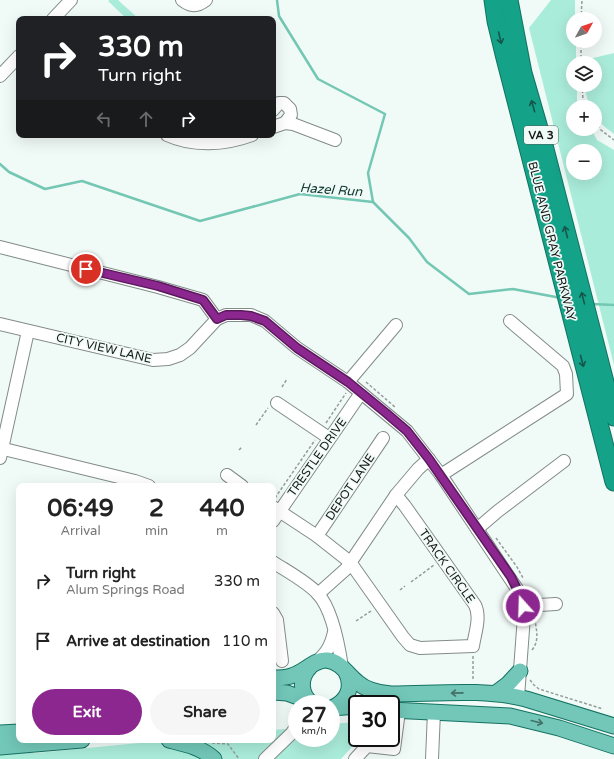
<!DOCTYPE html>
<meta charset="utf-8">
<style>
body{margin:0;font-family:"Varela Round",sans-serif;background:#f6f6f6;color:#222;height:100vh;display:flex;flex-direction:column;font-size:15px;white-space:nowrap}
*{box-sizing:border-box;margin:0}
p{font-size:13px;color:#767676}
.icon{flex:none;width:22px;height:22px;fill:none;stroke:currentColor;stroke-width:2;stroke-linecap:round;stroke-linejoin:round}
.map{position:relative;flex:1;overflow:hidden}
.sheet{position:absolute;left:16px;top:483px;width:260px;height:260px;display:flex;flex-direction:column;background:#fff;border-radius:8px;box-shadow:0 4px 16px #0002}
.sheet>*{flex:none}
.banner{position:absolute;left:16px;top:16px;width:260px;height:122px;border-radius:8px;box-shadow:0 4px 16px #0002;background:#202124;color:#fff;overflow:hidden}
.needle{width:26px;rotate:50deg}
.tools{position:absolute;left:566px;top:12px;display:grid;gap:8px}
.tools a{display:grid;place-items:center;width:36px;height:36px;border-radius:50%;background:#fff;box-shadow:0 4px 16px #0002;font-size:20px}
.speed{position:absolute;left:288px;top:695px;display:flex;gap:8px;font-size:20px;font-weight:700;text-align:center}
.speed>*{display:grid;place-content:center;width:52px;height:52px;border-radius:50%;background:#fff;box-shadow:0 4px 16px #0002;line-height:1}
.speed small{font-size:10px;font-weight:400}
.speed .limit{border:2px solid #111;border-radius:6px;background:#fff;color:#111}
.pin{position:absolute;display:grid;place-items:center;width:34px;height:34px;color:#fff;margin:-17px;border:2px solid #fff;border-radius:50%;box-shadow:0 1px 4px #0007}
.me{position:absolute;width:44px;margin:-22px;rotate:340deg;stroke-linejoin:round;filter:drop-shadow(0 0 3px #0008)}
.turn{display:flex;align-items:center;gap:14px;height:84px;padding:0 16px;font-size:18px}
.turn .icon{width:52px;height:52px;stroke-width:2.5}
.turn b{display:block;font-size:28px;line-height:34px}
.lanes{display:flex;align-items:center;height:38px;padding:0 16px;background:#0003;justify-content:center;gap:20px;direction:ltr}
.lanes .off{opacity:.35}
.eta{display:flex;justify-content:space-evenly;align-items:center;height:68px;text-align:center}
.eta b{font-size:24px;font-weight:700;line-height:28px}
.cta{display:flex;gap:8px;margin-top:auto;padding:8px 16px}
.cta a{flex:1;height:46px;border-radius:24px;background:#8b278e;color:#fff;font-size:16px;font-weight:700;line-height:46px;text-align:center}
.cta a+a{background:#f6f6f6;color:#222}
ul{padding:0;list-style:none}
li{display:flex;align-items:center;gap:12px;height:60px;padding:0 16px}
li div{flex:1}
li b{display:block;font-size:15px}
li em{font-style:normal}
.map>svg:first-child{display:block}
</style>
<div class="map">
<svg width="614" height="759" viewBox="0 0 614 759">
<rect width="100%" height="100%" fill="#f0faf7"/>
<g fill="#aaecda" fill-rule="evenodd">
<polygon points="110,0 118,0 139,19 127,19 108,1"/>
<path d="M551 0H575V19H573V41H576V63H573V85H577V102L580 107H573V129H591L597 140 614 150V365L529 28ZM573 151H595V173H573Z"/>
<path d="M614 53V134C604 126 595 121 595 107H591L588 101 584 86 585 85H595V63H585V60Z"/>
<polygon points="357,722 357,738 360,738 341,759 0,759 0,753 36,753 170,740 273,740 273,730 297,728 297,738 331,738 331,724"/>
</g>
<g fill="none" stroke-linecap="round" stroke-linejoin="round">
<g stroke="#73c7b3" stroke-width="2.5">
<polyline points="277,0 279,16 318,79 385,114 368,173 373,202"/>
<polyline points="0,164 9,172 45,189 82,181 200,221 300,194 373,202 409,238 427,262 469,294 513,289 561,298"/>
<polyline points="592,304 614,305"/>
</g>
<defs>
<g id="minor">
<path d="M182 0C191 7 197 7 206 0"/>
<polyline points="53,19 71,0"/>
<polyline points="0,76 19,56"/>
<polyline points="273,110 279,103 284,103 290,109 291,115 285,123"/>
<polyline points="273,127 285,123 293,124 335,140"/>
<path d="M167 135C193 147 225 145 252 135"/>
<polyline points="0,247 158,287 203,300 217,319"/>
<polyline points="0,324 153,360 168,359 180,355 190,348 217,319 226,315 251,315 265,321 297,348 348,382 407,431 441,475 517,589 523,606 524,616 518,697"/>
<polyline points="348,382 396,325"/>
<polyline points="277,403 329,438"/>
<polyline points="0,448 135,481 149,486"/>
<polyline points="0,458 28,331"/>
<polyline points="227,475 242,486"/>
<polyline points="441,475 567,394 566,374 563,366 510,321"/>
<path d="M273 507 317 536 350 562 403 637 410 645 420 648 473 646C475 633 481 617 475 605L405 506 396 495"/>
<polyline points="273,521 361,393"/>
<polyline points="477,529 498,511 564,461"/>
<polyline points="317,536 383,438"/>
<path d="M273 562C285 570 309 583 318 594 332 609 339 647 342 667"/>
<polyline points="318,594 346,569 396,495 418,469 429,459"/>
<polyline points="523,606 556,604"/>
<polyline points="273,613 277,620 282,661"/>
<path d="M315 663C326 654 331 646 334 632"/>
<polyline points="265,759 292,733 297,725"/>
<polyline points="355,759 367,746 394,749 399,711"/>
<polyline points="432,759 434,712"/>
</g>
<g id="major">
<path d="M310 667C299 678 300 694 312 704"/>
<path d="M273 678C279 678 285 678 291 676 304 673 314 659 327 660 341 662 347 674 357 682 366 690 378 693 391 694 435 694 482 688 526 699L614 726"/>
<polyline points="273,692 287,693 309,701"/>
<polyline points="496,693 508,684 520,671"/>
<path d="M332 708C347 701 354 688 346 672"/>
<polyline points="332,708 357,706"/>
<polyline points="391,710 510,716 559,728 614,746"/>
<polyline points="0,733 19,732"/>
<path d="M169 740C185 744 201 747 214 759"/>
<polyline points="0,747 82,740"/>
</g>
<g id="highway">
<polyline points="493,0 496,21 505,58 614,482"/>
<polyline points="509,0 523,73 545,149 614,417"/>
</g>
</defs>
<use href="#minor" stroke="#838c89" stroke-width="14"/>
<use href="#major" stroke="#147261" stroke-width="17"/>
<use href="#highway" stroke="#147261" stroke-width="19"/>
<g stroke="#959c9a" stroke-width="1.5" stroke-dasharray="3 2" stroke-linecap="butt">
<polyline points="581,19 582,0"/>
<polyline points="581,63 581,41"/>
<polyline points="582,85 583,99 587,107"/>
<polyline points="595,121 601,130 614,140"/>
<polyline points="366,382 395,407"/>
<polyline points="282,387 287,379"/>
<polyline points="326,423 346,393"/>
<polyline points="256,425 268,408"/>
<polyline points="239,450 242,447"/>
<polyline points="275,498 315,440"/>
<polyline points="496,538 517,567 523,578"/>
<polyline points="411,582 434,565"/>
<polyline points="400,590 405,586"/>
<polyline points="356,621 371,611"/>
<path d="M532 650C540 640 536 630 535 619"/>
<polyline points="473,656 473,680"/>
<polyline points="530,680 534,685 539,689 603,709"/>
<polyline points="212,743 228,744 239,759"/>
</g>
<use href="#minor" stroke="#fff" stroke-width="12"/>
<use href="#major" stroke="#72c7b8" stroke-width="15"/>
<use href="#highway" stroke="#14a289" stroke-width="17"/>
</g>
<defs><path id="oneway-shaft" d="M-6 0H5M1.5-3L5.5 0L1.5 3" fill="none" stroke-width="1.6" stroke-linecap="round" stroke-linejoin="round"/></defs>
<g stroke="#15574b">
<use href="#oneway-shaft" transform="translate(500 38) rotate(77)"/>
<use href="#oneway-shaft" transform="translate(533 106) rotate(-106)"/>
<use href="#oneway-shaft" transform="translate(566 232) rotate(-105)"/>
<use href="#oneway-shaft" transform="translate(583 298) rotate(-104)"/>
<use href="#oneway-shaft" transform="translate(582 361) rotate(75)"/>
</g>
<g stroke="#447068">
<use href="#oneway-shaft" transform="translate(457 693) rotate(179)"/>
<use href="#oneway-shaft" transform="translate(537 722) rotate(14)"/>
</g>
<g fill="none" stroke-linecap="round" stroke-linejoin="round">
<defs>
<polyline id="route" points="86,269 158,286 203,300 217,319 226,315 241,315 251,316 265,321 297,348 348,382 386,413 407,431 429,459 511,577 517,589 523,606"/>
</defs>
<use href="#route" stroke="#5a195c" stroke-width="10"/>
<use href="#route" stroke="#8b278e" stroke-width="7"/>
</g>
<g text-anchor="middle" stroke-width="3.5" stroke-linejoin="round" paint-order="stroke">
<rect fill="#f0faf7" stroke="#575c5b" stroke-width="1" x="524" y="126" width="34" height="18" rx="3"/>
<g font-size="11" font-weight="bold" fill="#151918">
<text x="541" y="139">VA 3</text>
</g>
<g font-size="12" fill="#151918" stroke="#f0faf7">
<text transform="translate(552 241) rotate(76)" y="4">BLUE AND GRAY PARKWAY</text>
<text transform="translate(104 348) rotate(13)" y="4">CITY VIEW LANE</text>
<text transform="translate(317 457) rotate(-55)" y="4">TRESTLE DRIVE</text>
<text transform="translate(350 487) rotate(-56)" y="4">DEPOT LANE</text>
<text transform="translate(447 566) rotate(55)" y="4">TRACK CIRCLE</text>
</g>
<g font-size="13" font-style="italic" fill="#0e362e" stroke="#f0faf7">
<text transform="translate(331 189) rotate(4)" y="5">Hazel Run</text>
</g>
</g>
</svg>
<div class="tools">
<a><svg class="needle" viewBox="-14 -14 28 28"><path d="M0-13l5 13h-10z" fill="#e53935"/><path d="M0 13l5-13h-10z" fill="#767676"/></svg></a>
<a><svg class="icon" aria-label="layers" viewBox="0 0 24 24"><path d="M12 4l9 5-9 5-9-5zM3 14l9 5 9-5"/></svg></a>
<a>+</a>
<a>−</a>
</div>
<div class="speed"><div>27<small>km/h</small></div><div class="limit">30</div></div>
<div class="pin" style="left:86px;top:269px;background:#d93025"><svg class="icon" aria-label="arrive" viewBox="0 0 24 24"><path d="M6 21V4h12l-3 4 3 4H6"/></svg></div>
<svg class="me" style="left:523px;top:606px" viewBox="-20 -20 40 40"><circle r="17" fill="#8b278e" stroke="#fff" stroke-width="3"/><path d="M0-11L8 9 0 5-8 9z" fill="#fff"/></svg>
<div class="banner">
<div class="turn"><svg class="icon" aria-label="right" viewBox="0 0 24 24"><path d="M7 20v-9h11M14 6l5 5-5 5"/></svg><div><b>330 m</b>Turn right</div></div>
<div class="lanes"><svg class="icon off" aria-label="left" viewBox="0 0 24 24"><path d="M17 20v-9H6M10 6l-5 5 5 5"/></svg><svg class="icon off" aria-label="ahead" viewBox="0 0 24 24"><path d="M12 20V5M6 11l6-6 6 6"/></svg><svg class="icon" aria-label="right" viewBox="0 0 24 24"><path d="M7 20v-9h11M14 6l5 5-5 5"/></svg></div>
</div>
<section class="sheet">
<div class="eta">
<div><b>06:49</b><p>Arrival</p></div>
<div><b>2</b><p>min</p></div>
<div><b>440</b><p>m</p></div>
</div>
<ul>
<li><svg class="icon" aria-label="right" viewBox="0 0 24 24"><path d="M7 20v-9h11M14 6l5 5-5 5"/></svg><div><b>Turn right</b><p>Alum Springs Road</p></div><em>330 m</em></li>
<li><svg class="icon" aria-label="arrive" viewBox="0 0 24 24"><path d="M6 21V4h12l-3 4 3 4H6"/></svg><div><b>Arrive at destination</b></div><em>110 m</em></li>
</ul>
<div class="cta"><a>Exit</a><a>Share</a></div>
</section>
</div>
